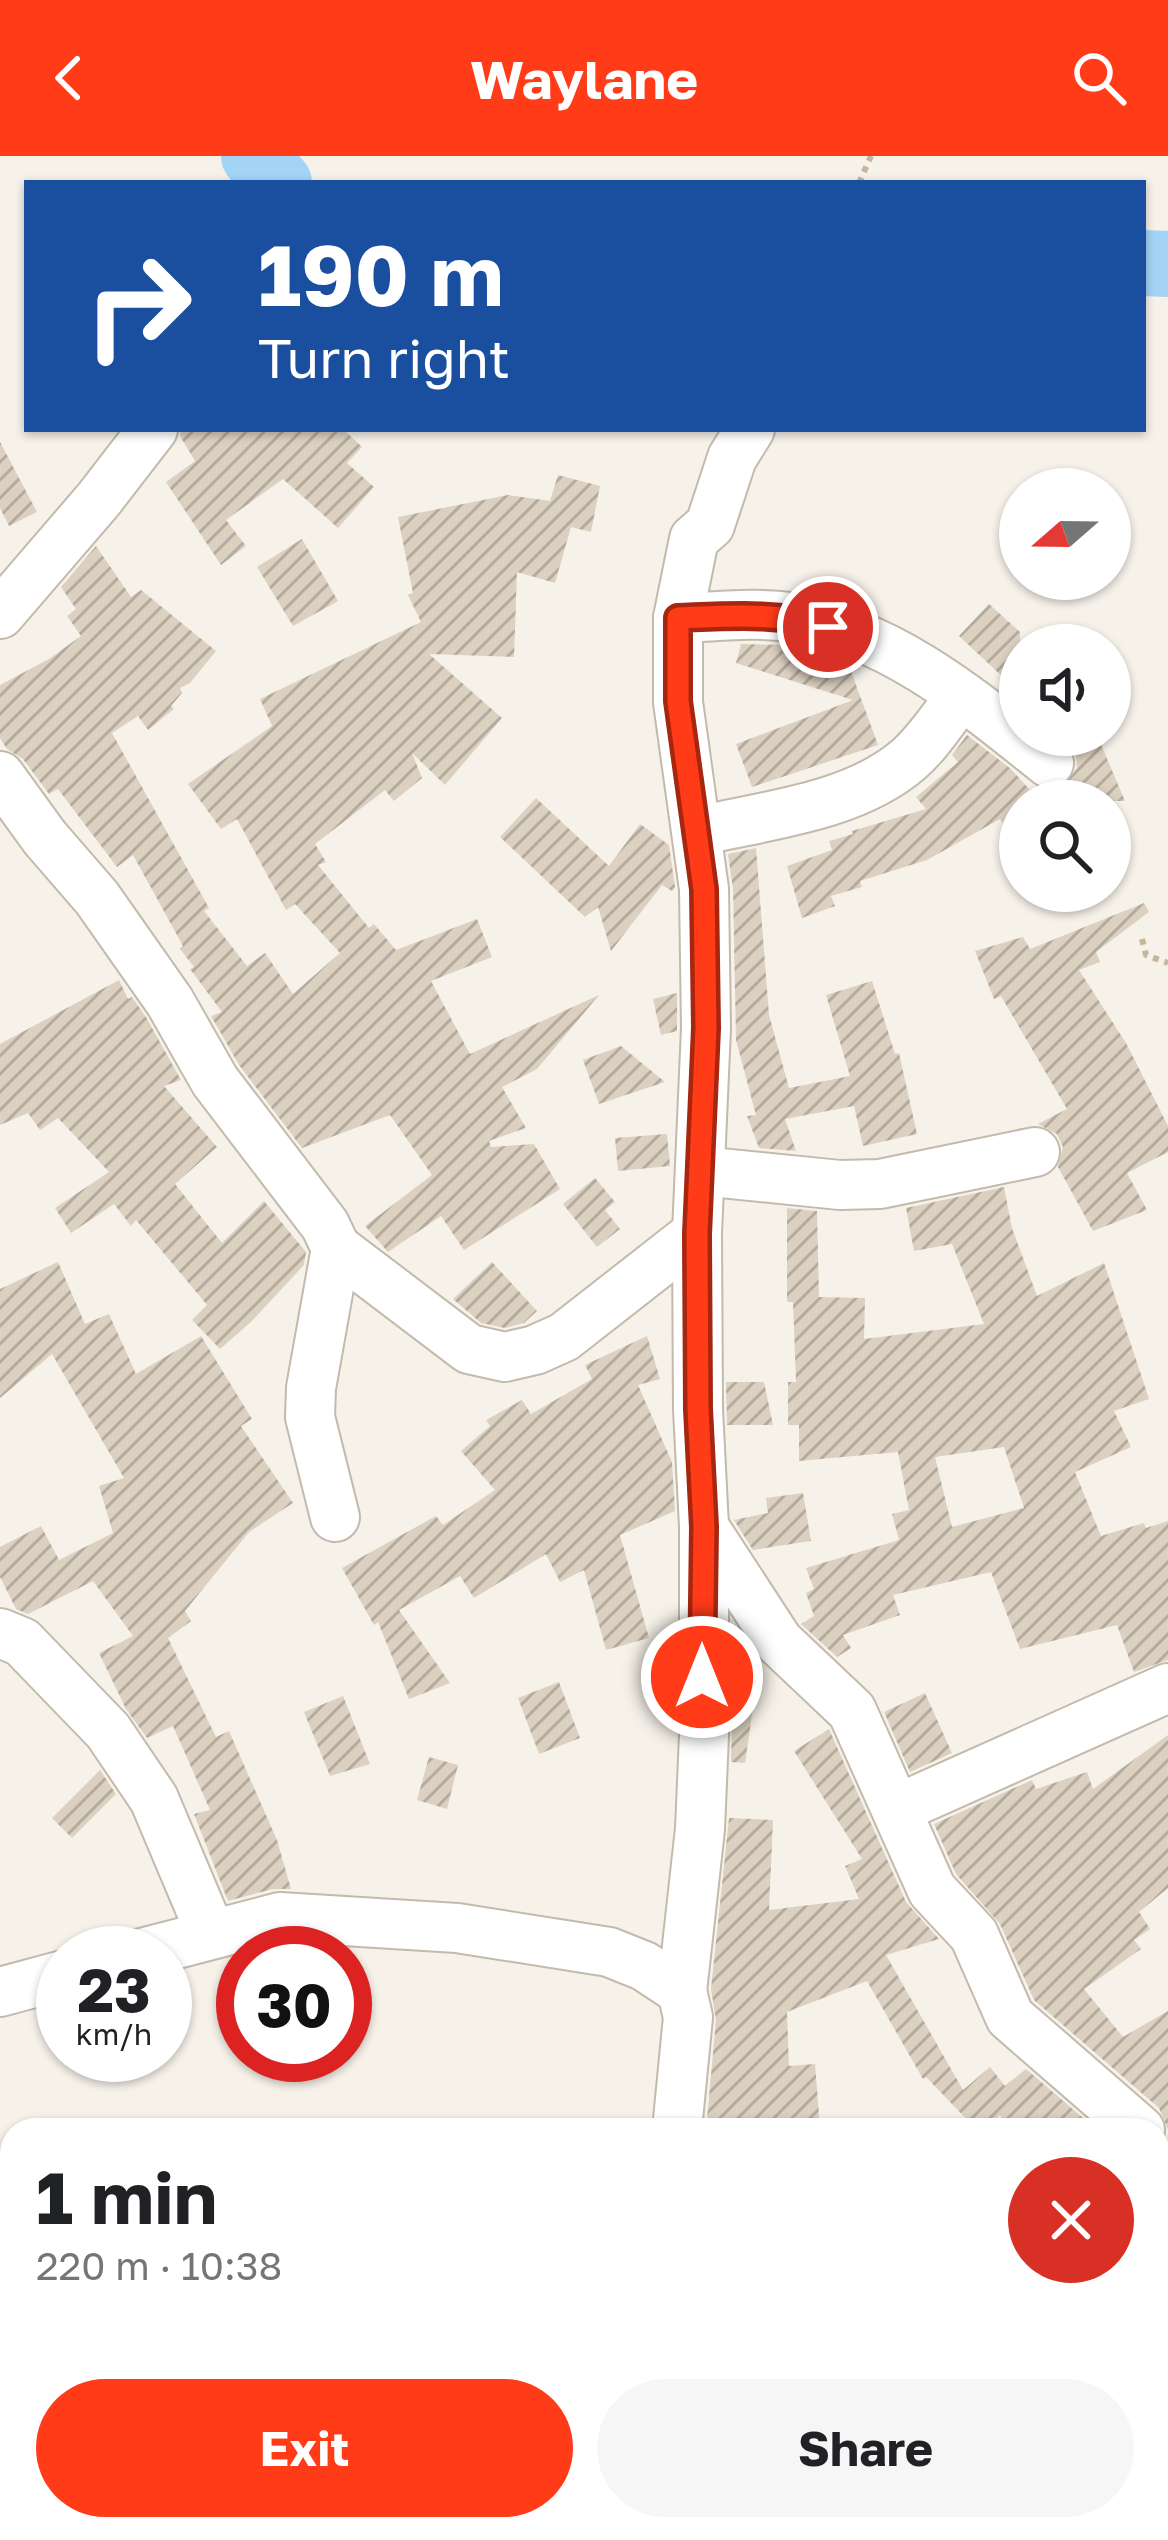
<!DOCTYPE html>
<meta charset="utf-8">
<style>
body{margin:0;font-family:"Golos Text",sans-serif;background:#f6f6f6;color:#202124;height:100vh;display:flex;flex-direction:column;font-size:45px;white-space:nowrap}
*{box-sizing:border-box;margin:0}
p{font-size:39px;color:#757577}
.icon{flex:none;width:66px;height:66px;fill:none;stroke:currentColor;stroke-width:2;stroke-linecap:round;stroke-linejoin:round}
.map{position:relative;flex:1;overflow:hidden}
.panel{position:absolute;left:0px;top:1962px;width:1170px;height:423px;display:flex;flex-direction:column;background:#fff;border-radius:36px 36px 0 0;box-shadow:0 3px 9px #0004}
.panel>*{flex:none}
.top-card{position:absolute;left:24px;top:24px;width:1122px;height:252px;border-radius:0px;box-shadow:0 3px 9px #0004;background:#1a4fa0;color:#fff;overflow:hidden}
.needle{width:78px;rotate:250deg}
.buttons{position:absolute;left:999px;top:312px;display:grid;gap:24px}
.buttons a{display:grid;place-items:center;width:132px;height:132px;border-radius:50%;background:#fff;box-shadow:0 3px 9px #0004;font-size:60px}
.speed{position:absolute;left:36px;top:1770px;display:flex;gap:24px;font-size:60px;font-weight:700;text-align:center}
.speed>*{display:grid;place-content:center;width:156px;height:156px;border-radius:50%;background:#fff;box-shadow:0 3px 9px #0004;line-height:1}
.speed small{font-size:30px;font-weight:400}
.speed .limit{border:18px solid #d22;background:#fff;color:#111}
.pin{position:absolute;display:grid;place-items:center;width:102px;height:102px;color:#fff;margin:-51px;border:6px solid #fff;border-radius:50%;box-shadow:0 3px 12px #0007}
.me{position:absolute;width:132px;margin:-66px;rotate:0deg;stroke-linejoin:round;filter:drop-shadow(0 0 9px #0008)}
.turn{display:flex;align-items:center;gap:42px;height:252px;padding:0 36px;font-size:54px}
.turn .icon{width:156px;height:156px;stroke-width:2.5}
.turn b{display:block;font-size:84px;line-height:102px}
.round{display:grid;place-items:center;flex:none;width:126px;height:126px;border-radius:63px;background:#f6f6f6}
.overview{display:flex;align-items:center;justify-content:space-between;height:204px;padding:0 36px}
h1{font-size:72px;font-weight:700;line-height:90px}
.button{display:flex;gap:24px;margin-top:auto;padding:24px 36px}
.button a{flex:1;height:138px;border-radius:72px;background:#ff3b18;color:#fff;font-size:48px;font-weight:700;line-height:138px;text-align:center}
.button a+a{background:#f6f6f6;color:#202124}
header{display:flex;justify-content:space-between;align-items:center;height:156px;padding:0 36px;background:#ff3b18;color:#fff;font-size:54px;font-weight:700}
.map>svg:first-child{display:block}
</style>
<header><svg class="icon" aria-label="back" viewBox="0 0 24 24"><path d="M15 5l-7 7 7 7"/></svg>Waylane<svg class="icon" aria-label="search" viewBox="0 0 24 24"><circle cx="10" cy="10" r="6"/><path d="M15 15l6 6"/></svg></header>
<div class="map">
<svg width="1168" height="2384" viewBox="0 0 1168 2384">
<defs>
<pattern id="building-hatch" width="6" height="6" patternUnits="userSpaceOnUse" patternTransform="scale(3)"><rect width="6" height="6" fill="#dcd1c1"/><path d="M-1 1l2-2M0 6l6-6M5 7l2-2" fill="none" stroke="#b4ab9e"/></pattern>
</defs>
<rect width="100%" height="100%" fill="#f6f2ea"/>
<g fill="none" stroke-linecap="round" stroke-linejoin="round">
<g stroke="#a3d4f6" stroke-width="66">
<polyline points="254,0 279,27"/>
<polyline points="1143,107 1168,108"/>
</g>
</g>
<g fill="url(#building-hatch)" fill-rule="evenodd">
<polygon points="181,273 343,273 362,291 347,307 374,331 338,372 283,323 226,364 246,390 221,409 166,326 195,305 180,280"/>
<polygon points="0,286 37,356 9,370 0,352"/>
<polygon points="558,319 600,330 591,376 571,371 555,427 517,416 514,501 429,498 502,562 445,629 412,597 422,622 394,645 385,634 315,688 326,706 318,709 369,772 374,768 396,794 477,763 492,801 431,825 470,898 599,839 537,913 502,931 526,972 489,985 491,991 534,988 560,1033 464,1094 441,1060 388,1096 365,1070 432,1019 390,959 302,992 239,909 211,860 222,856 190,813 194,811 180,793 183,790 133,699 117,711 58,633 49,638 23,603 7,593 0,582 0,529 49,503 81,480 67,460 76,453 61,431 96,390 131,441 141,434 216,495 190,527 180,532 182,537 171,550 174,553 148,574 138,560 112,577 209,752 204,755 247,810 265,797 293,838 340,797 295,748 286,754 237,663 221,673 188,628 272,570 260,543 421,466 408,439 413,437 398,361 508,339 550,345"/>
<polygon points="302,383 338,445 293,470 257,411"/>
<polygon points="989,448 1020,476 1020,537 959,480"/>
<polygon points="741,488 786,489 848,507 878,589 752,631 736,588 853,544 736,507"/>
<polygon points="967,579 1011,613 1040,645 1020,645 1020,693 1000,663 927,704 860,725 862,731 831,740 835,750 802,762 787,710 832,694 829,685 853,678 852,675 926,653 916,641 958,606 952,599"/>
<polygon points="1060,579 1097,579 1125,645 1069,645 1063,631 1077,612 1076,598"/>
<polygon points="536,642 609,710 640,668 669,689 675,731 672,735 662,729 611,795 598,751 585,761 500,681"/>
<polygon points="756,692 769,859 789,932 850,920 826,839 872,825 895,898 899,897 917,978 863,990 854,950 785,963 796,995 759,992 747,960 756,959 736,884 733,733 728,698"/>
<polygon points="1144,747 1149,756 1096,796 1100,806 1079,814 1126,887 1168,970 1168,996 1127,1017 1147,1054 1093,1075 1058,1011 1063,991 1057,978 1038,968 1067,953 1001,840 994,843 975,795 1023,781 1030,793"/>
<polygon points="119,824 128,843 132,841 146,861 181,924 164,930 217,991 175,1028 222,1087 264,1045 306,1096 304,1109 251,1166 220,1193 192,1164 207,1149 136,1064 131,1070 114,1048 71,1077 55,1052 109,1016 58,962 40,974 28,957 0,969 0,888"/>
<polygon points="677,837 677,875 661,879 653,843"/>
<polygon points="621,890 665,926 599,948 583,904"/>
<polygon points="667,978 670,1010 618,1015 615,982"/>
<polygon points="595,1022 615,1046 605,1054 620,1073 597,1091 563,1048"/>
<path d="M1004 1031 1012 1072 1037 1140 1104 1107 1149 1243 1114 1255 1131 1291 1075 1316 1101 1380 1144 1367 1146 1372 1168 1365V1504L1134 1516 1117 1469 1020 1493 991 1416 893 1439 900 1459 843 1479 851 1492 837 1501 801 1468 814 1460 806 1437 814 1433 806 1412 899 1384 892 1358 909 1354 898 1296 799 1305V1269H788V1226H796L793 1146H787V1052L817 1055 819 1141 865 1142 864 1183 984 1168 952 1088 914 1095 906 1052ZM1004 1291 1024 1352 952 1371 935 1301Z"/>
<polygon points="58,1106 85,1168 109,1158 136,1218 201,1180 252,1263 241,1270 293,1347 249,1376 185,1455 191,1465 168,1482 216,1581 229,1575 277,1684 291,1733 273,1733 228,1745 194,1658 210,1654 173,1570 147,1582 126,1553 99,1497 133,1480 93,1425 28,1458 16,1453 0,1421 0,1391 41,1370 59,1404 113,1377 99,1330 124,1322 52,1198 0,1242 0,1133"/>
<polygon points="492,1106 537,1155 524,1167 505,1172 481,1167 453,1143"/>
<polygon points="647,1180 660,1223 638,1229 672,1306 675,1355 620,1379 649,1482 606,1494 584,1414 560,1426 546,1398 474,1442 460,1420 399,1454 450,1527 409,1543 378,1466 374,1469 342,1412 436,1360 443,1369 495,1334 461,1295 490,1270 486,1264 522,1244 531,1258 592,1223 585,1209"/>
<polygon points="726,1226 764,1226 773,1269 727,1269"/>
<polygon points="803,1337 811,1385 753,1394 734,1364 768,1357 766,1342"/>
<polygon points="733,1520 757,1524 745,1607 731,1606"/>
<polygon points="559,1526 580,1582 539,1598 518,1542"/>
<polygon points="925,1537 952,1597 910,1616 884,1556"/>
<polygon points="343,1540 370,1608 330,1620 304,1556"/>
<polygon points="829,1573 906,1746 939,1783 886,1799 963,1934 990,1911 1005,1930 1026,1913 1097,1974 1022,1974 1012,1962 1006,1967 1000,1959 984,1974 977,1974 926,1921 923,1923 867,1825 787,1856 789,1910 815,1908 820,1971 706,1974 716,1864 711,1833 729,1662 773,1664 769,1754 859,1743 845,1710 862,1703 794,1595"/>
<polygon points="1168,1579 1168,1732 1139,1756 1150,1773 1134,1784 1141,1793 1084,1833 1123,1881 1168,1855 1168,1974 1159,1952 1034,1844 1000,1768 956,1718 934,1668 1032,1624 1036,1633 1087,1616 1093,1633"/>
<polygon points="429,1601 458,1609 447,1653 417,1644"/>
<polygon points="100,1614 116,1638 72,1682 52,1662"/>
</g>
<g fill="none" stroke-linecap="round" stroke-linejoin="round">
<defs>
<g id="minor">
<polyline points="0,458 99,343 153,273"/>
<path d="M678 462C715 461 754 456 790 461 889 475 974 547 1049 607"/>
<polyline points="0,620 45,682 97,742 170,846 215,925 325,1069 336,1092 311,1232 310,1261 335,1361"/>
<path d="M699 675C767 659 853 651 908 604 928 587 944 561 961 540"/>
<polyline points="701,1015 840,1029 880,1028 1035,996"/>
<polyline points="336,1092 469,1193 505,1201 535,1194 564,1181 697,1077"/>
<polyline points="704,1371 779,1486 852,1555 932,1734 974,1779 1010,1861 1140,1974"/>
<polyline points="0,1477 22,1486 108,1575 154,1643 211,1778"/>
<polyline points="897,1653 1168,1532"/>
<polyline points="142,1797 280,1761 457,1772 609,1796 644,1810 682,1835 688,1861 677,1974"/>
<polyline points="682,1835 700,1673 704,1579 704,1371 698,1253 697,1077 706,872 704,733 678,546 678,462 694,383 710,369 732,302 750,273"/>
<polyline points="0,1836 63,1819"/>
<polyline points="1158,2062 1168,2053"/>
<polyline points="946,2373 954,2384"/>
<polyline points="1148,2373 1155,2384"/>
<polyline points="665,2384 666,2373"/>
<polyline points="883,2384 893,2373"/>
<polyline points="1062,2384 1083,2373"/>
</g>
</defs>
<use href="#minor" stroke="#c3baab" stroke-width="52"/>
<g stroke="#c6b79c" stroke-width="6" stroke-dasharray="6 6" stroke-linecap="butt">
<polyline points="859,27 871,0"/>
<polyline points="1142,783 1146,799 1168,807"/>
<polyline points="282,2384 305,2373"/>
</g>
<use href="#minor" stroke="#fff" stroke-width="48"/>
</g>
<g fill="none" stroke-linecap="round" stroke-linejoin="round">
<defs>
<path id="route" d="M702 1521 704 1371 698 1253 697 1078 706 872 704 733 678 545V462C730 460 777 456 828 471"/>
</defs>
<use href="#route" stroke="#a62610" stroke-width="30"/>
<use href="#route" stroke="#ff3b18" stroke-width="21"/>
</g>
</svg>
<div class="buttons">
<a><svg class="needle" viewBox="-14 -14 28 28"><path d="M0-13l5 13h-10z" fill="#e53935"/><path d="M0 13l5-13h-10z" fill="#757577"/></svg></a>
<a><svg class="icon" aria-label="sound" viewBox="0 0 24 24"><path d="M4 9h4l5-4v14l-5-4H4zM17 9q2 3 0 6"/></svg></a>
<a><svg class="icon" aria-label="search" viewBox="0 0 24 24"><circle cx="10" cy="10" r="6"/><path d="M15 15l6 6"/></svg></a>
</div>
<div class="speed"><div>23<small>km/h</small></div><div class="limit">30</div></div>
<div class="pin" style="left:828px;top:471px;background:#d93025"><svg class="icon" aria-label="arrive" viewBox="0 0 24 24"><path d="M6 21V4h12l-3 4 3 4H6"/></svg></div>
<svg class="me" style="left:702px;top:1521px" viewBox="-20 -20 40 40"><circle r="17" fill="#ff3b18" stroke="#fff" stroke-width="3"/><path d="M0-11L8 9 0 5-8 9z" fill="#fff"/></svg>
<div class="top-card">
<div class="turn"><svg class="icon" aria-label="right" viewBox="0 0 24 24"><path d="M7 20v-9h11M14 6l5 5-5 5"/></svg><div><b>190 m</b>Turn right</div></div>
</div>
<section class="panel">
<div class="overview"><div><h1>1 min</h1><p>220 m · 10:38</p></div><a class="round" style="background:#d93025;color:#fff"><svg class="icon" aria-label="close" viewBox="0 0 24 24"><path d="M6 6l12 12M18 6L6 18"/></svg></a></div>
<div class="button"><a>Exit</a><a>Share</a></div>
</section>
</div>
